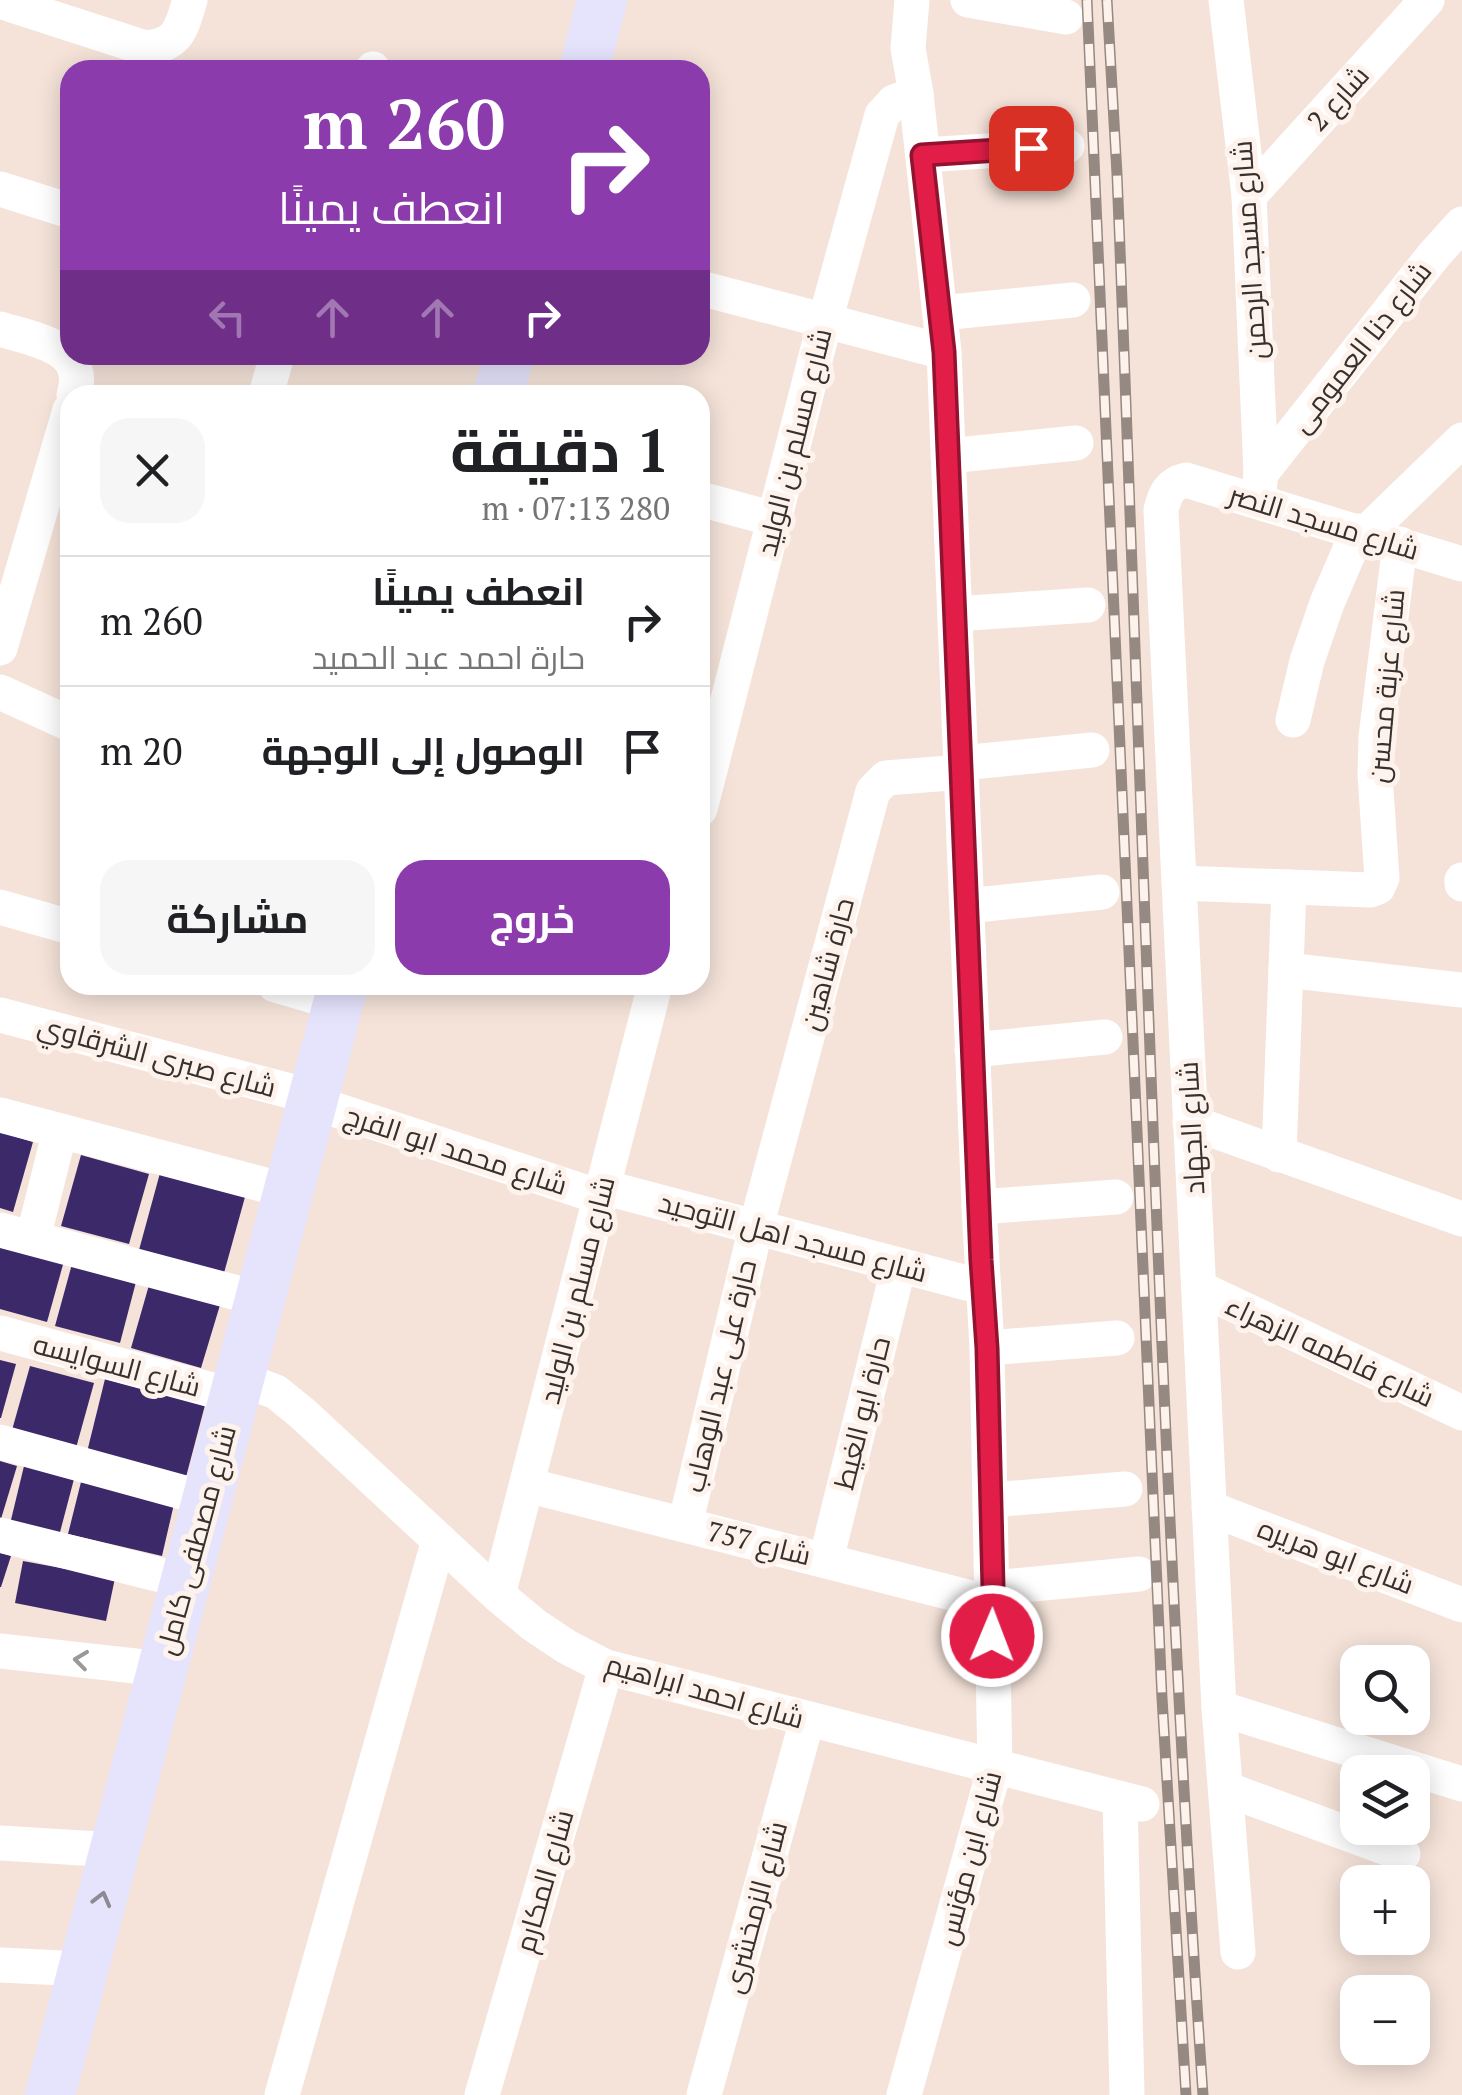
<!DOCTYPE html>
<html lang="ar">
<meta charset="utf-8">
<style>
body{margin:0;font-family:"PT Serif",Cairo,serif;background:#f6f6f6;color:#202124;direction:rtl;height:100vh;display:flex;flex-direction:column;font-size:38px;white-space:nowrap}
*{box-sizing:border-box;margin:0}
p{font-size:32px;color:#757577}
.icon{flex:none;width:55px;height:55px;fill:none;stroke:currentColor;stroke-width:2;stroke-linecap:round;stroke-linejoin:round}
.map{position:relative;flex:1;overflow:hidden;direction:ltr}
.side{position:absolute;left:60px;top:385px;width:650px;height:610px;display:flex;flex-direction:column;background:#fff;border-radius:30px;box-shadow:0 5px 25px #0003;direction:rtl}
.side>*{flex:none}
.hud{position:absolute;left:60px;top:60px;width:650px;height:305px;border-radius:30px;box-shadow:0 5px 25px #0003;direction:rtl;background:#8b3bab;color:#fff;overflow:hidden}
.controls{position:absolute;left:1340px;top:1645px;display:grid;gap:20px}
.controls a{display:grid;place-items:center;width:90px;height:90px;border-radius:20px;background:#fff;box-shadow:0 5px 25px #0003;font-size:50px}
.pin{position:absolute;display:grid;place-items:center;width:85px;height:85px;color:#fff;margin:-42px;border-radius:20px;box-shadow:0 5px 15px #0006}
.me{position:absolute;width:110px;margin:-55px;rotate:1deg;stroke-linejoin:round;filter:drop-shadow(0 0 8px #0008)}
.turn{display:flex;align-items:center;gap:35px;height:210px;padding:0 40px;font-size:45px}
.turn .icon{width:130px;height:130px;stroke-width:2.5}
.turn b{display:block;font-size:70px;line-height:85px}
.lanes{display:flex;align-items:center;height:95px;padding:0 40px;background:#0003;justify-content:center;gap:50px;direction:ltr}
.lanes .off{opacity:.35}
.round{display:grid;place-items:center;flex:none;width:105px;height:105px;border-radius:30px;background:#f6f6f6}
.summary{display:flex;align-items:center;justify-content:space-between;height:170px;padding:0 40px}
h1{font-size:60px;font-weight:700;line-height:75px}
.action{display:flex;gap:20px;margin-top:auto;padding:20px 40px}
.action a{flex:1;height:115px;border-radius:30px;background:#8b3bab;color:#fff;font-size:40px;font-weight:700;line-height:115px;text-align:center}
.action a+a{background:#f6f6f6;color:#202124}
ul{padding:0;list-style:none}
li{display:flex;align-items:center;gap:30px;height:130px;padding:0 40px;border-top:2px solid #e0e0e0}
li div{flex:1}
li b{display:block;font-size:38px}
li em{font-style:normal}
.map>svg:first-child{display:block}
</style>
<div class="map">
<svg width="1462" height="2095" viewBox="0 0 1462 2095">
<rect width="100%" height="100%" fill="#f5e3d9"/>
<g fill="#3b296a">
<polygon points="0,1132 33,1142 13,1212 0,1208"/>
<polygon points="81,1155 149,1174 129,1244 61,1226"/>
<polygon points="160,1173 245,1197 224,1273 139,1250"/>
<polygon points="0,1244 64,1261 47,1322 0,1309"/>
<polygon points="72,1264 136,1282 120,1343 55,1326"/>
<polygon points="149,1285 220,1305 201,1368 131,1348"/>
<polygon points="0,1360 16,1364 1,1418 0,1418"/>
<polygon points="30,1366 94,1383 76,1448 12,1430"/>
<polygon points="105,1379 205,1405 186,1477 87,1452"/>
<polygon points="0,1461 17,1466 1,1519 0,1519"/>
<polygon points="24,1466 74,1479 59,1536 10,1524"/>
<polygon points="81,1482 174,1504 162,1556 68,1534"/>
<polygon points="0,1553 11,1556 1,1587 0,1587"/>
<polygon points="23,1561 115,1578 106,1621 15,1603"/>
</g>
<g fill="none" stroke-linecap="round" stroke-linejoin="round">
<g stroke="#fff" stroke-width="35">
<polyline points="968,0 1066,17"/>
<polyline points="1226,0 1249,196 1261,473 1258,501"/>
<path d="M0 1 145 48C179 45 181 29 190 0"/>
<polyline points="372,70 373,69"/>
<polyline points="923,155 1067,146"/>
<polyline points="0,189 70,211"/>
<polyline points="1249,196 1427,0"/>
<polyline points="700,288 944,352"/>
<polyline points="941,313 1073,300"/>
<path d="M0 329C34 340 89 346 74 395"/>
<polyline points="266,395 277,355"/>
<polyline points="948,456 1076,443"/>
<polyline points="1261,473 1434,255 1462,224"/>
<polyline points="700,499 774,519"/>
<polyline points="1366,533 1462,440"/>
<polyline points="955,614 1088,605"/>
<polyline points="0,648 70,410"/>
<polyline points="0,692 70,724"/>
<polyline points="1293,720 1307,661 1327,603 1358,531"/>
<polyline points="961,763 1092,750"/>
<polyline points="700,809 825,321 882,115 894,102 916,94"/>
<polyline points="1179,883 1370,890 1378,887 1382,878 1375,775 1376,737 1400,544"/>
<polyline points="1462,884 1462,880"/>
<polyline points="967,906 1102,892"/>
<polyline points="0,907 70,927"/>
<polyline points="1286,970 1462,990"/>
<polyline points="275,985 338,1003"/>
<polyline points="0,1015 313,1097"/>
<polyline points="972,1050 1105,1037"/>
<polyline points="312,1102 600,1197"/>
<polyline points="0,1115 288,1191"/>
<polyline points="1190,1122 1462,1219"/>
<polyline points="1279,1155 1289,887"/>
<polyline points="603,1187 982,1287"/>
<polyline points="979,1207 1116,1197"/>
<polyline points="0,1230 260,1299"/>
<polyline points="33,1238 60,1131"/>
<polyline points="1199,1288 1462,1413"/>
<polyline points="0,1333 234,1396"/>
<polyline points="987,1348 1117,1338"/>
<polyline points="239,1378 276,1392 302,1413 498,1595 534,1625 567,1647 606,1667 1142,1804"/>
<polyline points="0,1442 207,1499"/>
<polyline points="527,1485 991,1603"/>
<polyline points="991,1500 1125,1489"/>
<polyline points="1209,1508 1462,1605"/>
<polyline points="685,1525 756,1227 873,791 886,778 962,772"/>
<polyline points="0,1535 185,1581"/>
<polyline points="826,1560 899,1265"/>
<polyline points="993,1588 1139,1574"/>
<polyline points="498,1595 655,985"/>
<polyline points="0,1651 162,1669"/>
<polyline points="1219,1708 1462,1784"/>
<polyline points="1226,1789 1403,1854"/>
<polyline points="1120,1799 1127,2095"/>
<polyline points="0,1843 115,1850"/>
<path d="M1238 1952 1219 1708 1161 510C1165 494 1169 484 1186 480L1462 564"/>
<polyline points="0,1965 83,1969"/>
<polyline points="282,2095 439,1540"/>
<polyline points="482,2095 606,1667"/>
<polyline points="704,2095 807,1720"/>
<polyline points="904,2095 995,1767 987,1348 979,1207 944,352 916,94 908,48 912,0"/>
</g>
<g stroke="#e6e4fd" stroke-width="50">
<polyline points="584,70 602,0"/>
<polyline points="498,395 509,355"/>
<polyline points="50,2095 343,985"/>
</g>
<defs>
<g id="rail">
<polyline points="1087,0 1162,1698 1186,2095"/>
<path d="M1107 0 1117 174C1143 814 1159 1456 1203 2095"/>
</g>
</defs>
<use href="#rail" stroke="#958982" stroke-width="11"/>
<use href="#rail" stroke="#fdf2ec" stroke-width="8" stroke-dasharray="22" stroke-linecap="butt"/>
</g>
<defs><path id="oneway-chevron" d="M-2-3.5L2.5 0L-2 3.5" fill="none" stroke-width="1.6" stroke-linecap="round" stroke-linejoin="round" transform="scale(2.5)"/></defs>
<use stroke="#9b9896" href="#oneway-chevron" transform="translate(81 1660) rotate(-173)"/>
<use stroke="#8e8a94" href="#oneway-chevron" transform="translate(102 1899) rotate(-75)"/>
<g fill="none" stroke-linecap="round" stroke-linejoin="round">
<defs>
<polyline id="route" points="992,1636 993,1588 987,1348 981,1260 944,352 922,155 1031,148"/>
</defs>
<use href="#route" stroke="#92132f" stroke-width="25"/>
<use href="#route" stroke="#e11d48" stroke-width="18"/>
</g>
<g text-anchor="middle" stroke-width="10" stroke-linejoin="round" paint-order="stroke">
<g font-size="28" fill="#37302c" stroke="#fdf2ec">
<text transform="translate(1338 98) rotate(-48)" y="10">شارع 2</text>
<text transform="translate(1249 250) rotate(-94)" y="10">شارع مسجد الرحمن</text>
<text transform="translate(1361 347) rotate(-52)" y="10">شارع دنا العمومى</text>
<text transform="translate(794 442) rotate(-76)" y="10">شارع مسلم بن الوليد</text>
<text transform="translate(1324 522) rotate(17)" y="10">شارع مسجد النصر</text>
<text transform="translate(1386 686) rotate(-85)" y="10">شارع عزبة محسن</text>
<text transform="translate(827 964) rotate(-75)" y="10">حارة شاهين</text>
<text transform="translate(157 1056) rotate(15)" y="10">شارع صبرى الشرقاوي</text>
<text transform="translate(1191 1128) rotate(-93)" y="10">شارع الجهاد</text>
<text transform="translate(456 1150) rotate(18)" y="10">شارع محمد ابو الفرج</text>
<text transform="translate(793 1237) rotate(15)" y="10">شارع مسجد اهل التوحيد</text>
<text transform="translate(577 1290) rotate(-76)" y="10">شارع مسلم بن الوليد</text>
<text transform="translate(1330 1351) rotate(25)" y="10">شارع فاطمه الزهراء</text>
<text transform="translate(117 1365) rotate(15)" y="10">شارع السوايسه</text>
<text transform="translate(720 1376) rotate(-77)" y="10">حارة على عبد الوهاب</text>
<text transform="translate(862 1413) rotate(-76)" y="10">حارة ابو الغيط</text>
<text transform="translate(196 1540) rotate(-75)" y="10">شارع مصطفى كامل</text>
<text transform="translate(759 1543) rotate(14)" y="10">شارع 757</text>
<text transform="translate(1336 1556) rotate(21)" y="10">شارع ابو هريره</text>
<text transform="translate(705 1691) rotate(16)" y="10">شارع احمد ابراهيم</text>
<text transform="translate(969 1858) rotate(-75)" y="10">شارع ابن مؤنس</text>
<text transform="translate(544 1881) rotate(-74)" y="10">شارع المكارم</text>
<text transform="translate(755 1907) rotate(-75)" y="10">شارع الزمخشرى</text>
</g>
</g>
</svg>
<div class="controls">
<a><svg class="icon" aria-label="search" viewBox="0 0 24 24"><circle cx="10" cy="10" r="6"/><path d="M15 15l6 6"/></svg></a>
<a><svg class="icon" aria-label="layers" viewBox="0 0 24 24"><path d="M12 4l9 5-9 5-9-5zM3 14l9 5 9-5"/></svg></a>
<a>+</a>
<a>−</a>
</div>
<div class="pin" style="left:1031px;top:148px;background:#d93025"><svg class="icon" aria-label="arrive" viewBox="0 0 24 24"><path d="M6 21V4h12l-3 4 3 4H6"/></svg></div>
<svg class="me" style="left:992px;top:1636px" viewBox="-20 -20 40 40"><circle r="17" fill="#e11d48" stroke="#fff" stroke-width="3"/><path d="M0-11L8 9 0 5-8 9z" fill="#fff"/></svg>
<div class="hud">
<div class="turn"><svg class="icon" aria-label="right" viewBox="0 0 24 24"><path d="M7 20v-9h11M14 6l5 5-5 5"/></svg><div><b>260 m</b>انعطف يمينًا</div></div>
<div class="lanes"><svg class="icon off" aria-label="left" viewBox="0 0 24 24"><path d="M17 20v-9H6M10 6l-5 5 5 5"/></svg><svg class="icon off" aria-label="ahead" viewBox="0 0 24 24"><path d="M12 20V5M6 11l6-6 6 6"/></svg><svg class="icon off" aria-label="ahead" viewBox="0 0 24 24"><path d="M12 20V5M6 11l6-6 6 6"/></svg><svg class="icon" aria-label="right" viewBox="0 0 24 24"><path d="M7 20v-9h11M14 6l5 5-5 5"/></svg></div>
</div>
<section class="side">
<div class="summary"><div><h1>1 دقيقة</h1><p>280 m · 07:13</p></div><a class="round"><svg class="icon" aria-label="close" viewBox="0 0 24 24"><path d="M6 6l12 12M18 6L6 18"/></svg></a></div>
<ul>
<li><svg class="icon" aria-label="right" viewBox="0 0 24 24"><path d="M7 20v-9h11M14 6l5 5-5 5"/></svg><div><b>انعطف يمينًا</b><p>حارة احمد عبد الحميد</p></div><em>260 m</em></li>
<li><svg class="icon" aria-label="arrive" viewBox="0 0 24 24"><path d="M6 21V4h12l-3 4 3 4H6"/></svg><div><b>الوصول إلى الوجهة</b></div><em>20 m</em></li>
</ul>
<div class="action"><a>خروج</a><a>مشاركة</a></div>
</section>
</div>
